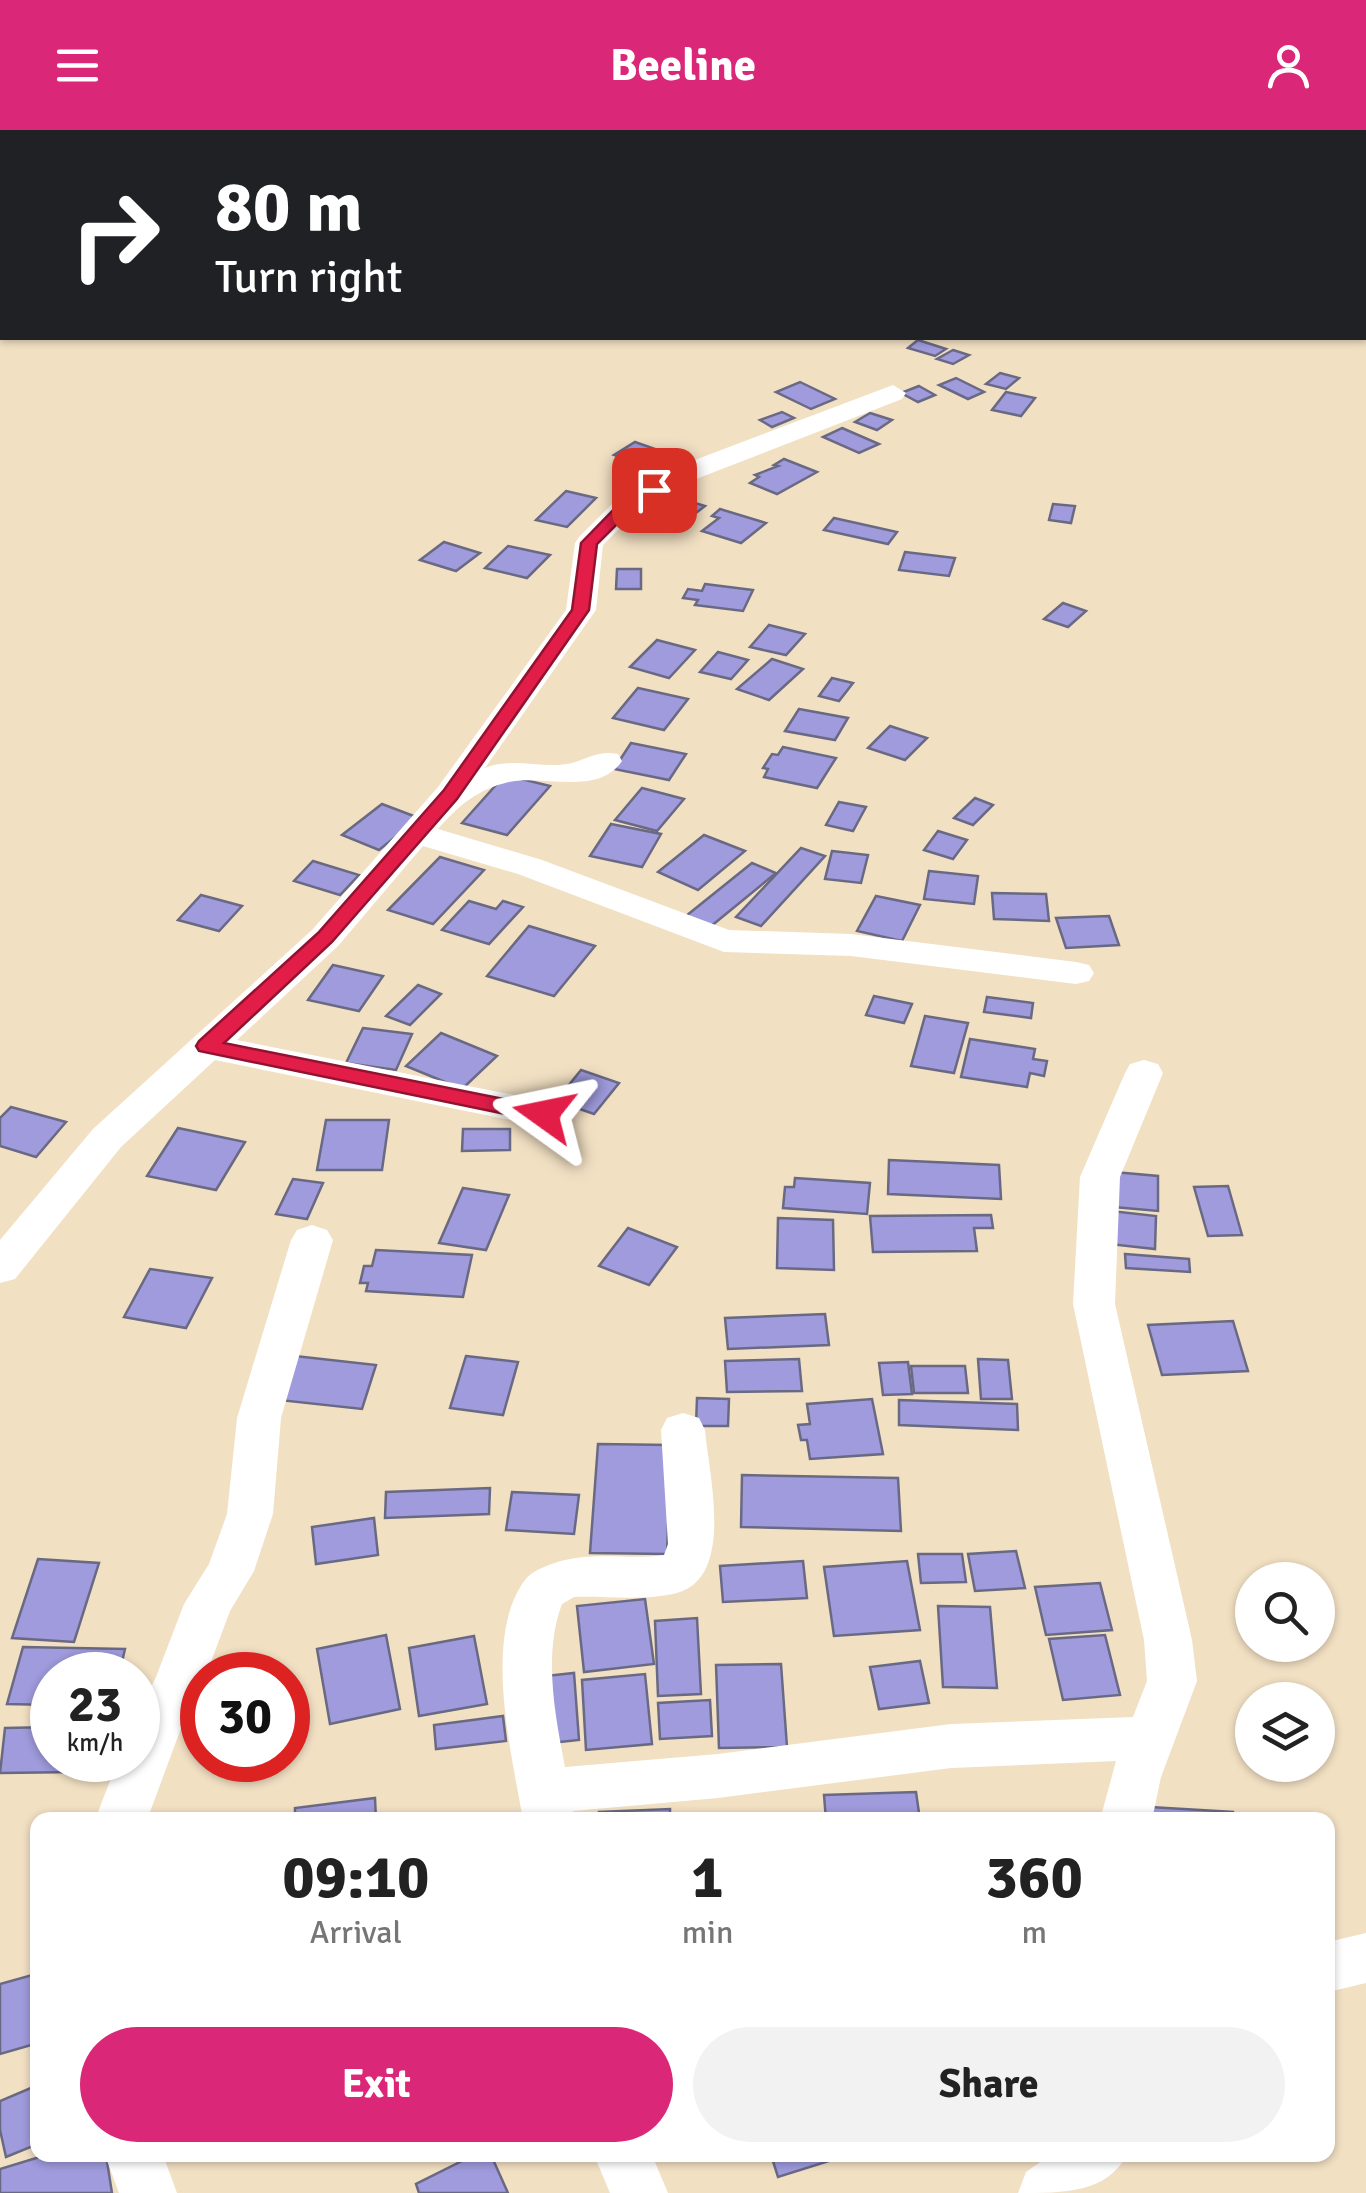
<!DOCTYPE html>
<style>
body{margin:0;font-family:Signika,sans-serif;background:#f2f2f2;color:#222;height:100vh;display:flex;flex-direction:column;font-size:38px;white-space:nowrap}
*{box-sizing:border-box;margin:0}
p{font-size:32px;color:#767676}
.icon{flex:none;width:55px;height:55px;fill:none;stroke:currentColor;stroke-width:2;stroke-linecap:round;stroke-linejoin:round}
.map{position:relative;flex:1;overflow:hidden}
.panel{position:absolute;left:30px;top:1682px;width:1305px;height:350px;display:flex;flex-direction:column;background:#fff;border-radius:20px;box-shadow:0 2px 8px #0004}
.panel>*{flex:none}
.guide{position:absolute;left:0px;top:0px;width:1368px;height:210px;box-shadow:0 2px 8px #0004;background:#202124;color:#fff;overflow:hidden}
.buttons{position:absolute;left:1235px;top:1432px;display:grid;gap:20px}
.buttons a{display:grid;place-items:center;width:100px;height:100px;border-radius:50%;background:#fff;box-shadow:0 2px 8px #0004;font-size:50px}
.speed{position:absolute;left:30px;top:1522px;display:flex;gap:20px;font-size:50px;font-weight:700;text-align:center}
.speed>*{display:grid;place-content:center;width:130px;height:130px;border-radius:50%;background:#fff;box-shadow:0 2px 8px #0004;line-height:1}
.speed small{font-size:25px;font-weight:400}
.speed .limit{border:15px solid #d22;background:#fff;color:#111}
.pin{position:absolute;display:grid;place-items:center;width:85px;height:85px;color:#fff;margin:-42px;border-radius:20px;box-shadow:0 5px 15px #0006}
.me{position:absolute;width:110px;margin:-55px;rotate:282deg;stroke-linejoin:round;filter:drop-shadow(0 0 8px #0008)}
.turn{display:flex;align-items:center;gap:35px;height:210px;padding:0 50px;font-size:45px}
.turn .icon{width:130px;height:130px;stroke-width:2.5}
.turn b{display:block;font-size:70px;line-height:85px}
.eta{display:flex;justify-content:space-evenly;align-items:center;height:170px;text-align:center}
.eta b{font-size:60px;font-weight:700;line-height:70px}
.button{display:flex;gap:20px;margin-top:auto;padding:20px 50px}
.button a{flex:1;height:115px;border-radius:60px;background:#db2777;color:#fff;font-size:40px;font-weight:700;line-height:115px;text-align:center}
.button a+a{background:#f2f2f2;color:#222}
header{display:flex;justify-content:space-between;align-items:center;height:130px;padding:0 50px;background:#db2777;color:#fff;font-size:45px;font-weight:700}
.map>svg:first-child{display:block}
</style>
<header><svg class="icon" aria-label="menu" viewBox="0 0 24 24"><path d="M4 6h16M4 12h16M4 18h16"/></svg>Beeline<svg class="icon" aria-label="person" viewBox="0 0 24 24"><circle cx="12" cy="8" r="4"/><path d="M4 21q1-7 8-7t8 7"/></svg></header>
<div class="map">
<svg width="1366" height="2063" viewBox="0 0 1366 2063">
<rect width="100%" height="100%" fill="#f2e0c3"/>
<g fill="#9f9bdd" stroke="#6a6984" stroke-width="2.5">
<polygon points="918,210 946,219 935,226 908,218"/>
<polygon points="953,220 969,225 953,234 937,229"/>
<polygon points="1000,243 1019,248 1006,259 986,254"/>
<polygon points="956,248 984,262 968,269 939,255"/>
<polygon points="800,252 835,269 811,279 776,262"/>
<polygon points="919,256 935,265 918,272 901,263"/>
<polygon points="1006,262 1035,268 1021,286 992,280"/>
<polygon points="782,282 794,288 772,297 760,290"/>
<polygon points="870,283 892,290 877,300 855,292"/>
<polygon points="842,298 879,314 859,323 823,307"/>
<polygon points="635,312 658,320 637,333 614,325"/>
<polygon points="784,329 817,342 777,364 750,353 759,347 755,345 778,336 774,335"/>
<polygon points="566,361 596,368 567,397 536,390"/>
<polygon points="672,366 705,376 688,389 654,378"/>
<polygon points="1053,374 1075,376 1071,393 1049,390"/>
<polygon points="720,379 766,393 741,413 702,401 719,388 712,386"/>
<polygon points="834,388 897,402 888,414 824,400"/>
<polygon points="444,412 480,423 456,441 420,430"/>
<polygon points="508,416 550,425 527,448 485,438"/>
<polygon points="905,422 955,428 949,446 899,440"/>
<polygon points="617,439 641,439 641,459 616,459"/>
<polygon points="705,454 753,460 743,481 695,475 698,470 683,468 688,459 702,461"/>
<polygon points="1063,473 1086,481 1068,497 1044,489"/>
<polygon points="769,495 805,504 786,525 750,517"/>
<polygon points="657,510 695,520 669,548 630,537"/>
<polygon points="718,522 748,530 731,549 700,542"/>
<polygon points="772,529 803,539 769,570 737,559"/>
<polygon points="832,548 853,553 839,571 819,566"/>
<polygon points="638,558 688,569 664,600 613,588"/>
<polygon points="799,579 848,588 835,610 785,601"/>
<polygon points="890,596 927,608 905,630 868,618"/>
<polygon points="631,613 686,624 669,650 614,639"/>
<polygon points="783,617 836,628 817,658 764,647 768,639 763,638 772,624 778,625"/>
<polygon points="505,645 550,656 507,705 462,693"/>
<polygon points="642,658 684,669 657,701 615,690"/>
<polygon points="975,668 993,675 973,695 954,688"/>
<polygon points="839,672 866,677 853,701 826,695"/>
<polygon points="382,674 419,688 379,720 342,705"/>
<polygon points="611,694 661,704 642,737 590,726"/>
<polygon points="938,701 967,710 953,729 924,720"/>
<polygon points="704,705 745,721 698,760 658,742"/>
<polygon points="801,718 825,726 761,796 736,787"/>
<polygon points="832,721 868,725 861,753 825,749"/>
<polygon points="440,727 484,740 433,794 388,780"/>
<polygon points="313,731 359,745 340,765 294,751"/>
<polygon points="752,733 776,743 710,797 686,786"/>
<polygon points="929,741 978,746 974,774 924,769"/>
<polygon points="992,763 1046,764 1049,791 994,789"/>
<polygon points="201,765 242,776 219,801 178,790"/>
<polygon points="876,766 920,775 902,811 857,801"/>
<polygon points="469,771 496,779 503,771 523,777 489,814 442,800"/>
<polygon points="1109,786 1119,815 1066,818 1056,788"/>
<polygon points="529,796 595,816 554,866 487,846"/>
<polygon points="333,835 383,846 359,881 308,870"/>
<polygon points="418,855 441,864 410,895 386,886"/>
<polygon points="874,866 912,874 904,893 866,885"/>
<polygon points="987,867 1033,873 1031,888 984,882"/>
<polygon points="925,886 968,893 954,943 911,936"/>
<polygon points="363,898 412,904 396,940 346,933"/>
<polygon points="441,903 497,926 462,959 406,936"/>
<polygon points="970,909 1035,919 1033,929 1047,931 1044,946 1030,943 1027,957 961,947"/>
<polygon points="581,940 619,953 594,984 556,971"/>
<polygon points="11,977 66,992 36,1027 0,1016 0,988"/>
<polygon points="326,990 389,990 382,1040 317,1040"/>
<polygon points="178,998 245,1012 216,1060 147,1046"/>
<polygon points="463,999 510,999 510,1020 462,1021"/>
<polygon points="889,1030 999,1035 1001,1069 888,1064"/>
<polygon points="1114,1042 1158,1046 1158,1081 1114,1077"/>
<polygon points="795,1048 870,1053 867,1084 783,1078 785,1057 794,1057"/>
<polygon points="293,1049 323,1053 307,1089 276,1084"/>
<polygon points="1228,1056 1242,1105 1208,1106 1194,1057"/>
<polygon points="463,1058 509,1065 486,1120 439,1113"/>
<polygon points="1111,1081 1156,1086 1155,1119 1109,1114"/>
<polygon points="991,1085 993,1098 974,1098 977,1121 873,1122 870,1086"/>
<polygon points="778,1088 833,1090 834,1140 777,1138"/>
<polygon points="628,1098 677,1117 649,1155 599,1136"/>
<polygon points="376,1120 472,1125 463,1167 366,1161 368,1153 360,1153 364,1136 372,1136"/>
<polygon points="1125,1124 1189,1129 1190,1142 1126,1138"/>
<polygon points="150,1139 212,1148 186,1198 124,1187"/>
<polygon points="825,1184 829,1215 728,1219 725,1188"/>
<polygon points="1233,1191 1248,1241 1162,1245 1148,1195"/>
<polygon points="286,1225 376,1235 362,1279 270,1269"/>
<polygon points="466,1226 518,1232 503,1285 450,1278"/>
<polygon points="799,1229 802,1261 727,1262 725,1231"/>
<polygon points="978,1229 1008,1230 1012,1269 981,1269"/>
<polygon points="908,1232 912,1264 883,1265 879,1233"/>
<polygon points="911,1236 965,1236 968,1263 914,1263"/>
<polygon points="697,1268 729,1269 728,1296 696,1296"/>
<polygon points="872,1269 883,1324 810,1329 807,1310 801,1310 798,1295 810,1294 807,1274"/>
<polygon points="899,1270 1017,1274 1018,1300 899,1295"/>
<polygon points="598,1314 671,1315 667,1424 590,1423"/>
<polygon points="742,1345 898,1348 901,1401 741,1397"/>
<polygon points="490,1358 489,1384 385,1388 386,1362"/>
<polygon points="512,1362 579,1365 574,1404 506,1400"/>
<polygon points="374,1388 378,1425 316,1434 312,1397"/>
<polygon points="1016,1421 1025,1458 975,1461 968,1424"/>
<polygon points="918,1424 962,1424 966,1452 921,1453"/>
<polygon points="38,1429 99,1433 74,1512 12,1508"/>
<polygon points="803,1431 807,1468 723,1472 720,1436"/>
<polygon points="907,1431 920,1500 834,1506 824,1437"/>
<polygon points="1100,1453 1112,1500 1046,1505 1035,1457"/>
<polygon points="645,1469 654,1534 584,1542 577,1476"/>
<polygon points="938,1476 990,1477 997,1558 943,1557"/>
<polygon points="697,1488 701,1564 658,1566 655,1491"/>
<polygon points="386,1505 400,1579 330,1594 317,1519"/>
<polygon points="1105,1505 1120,1565 1063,1570 1049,1509"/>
<polygon points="474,1506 487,1574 419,1586 409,1518"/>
<polygon points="23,1517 125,1519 119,1545 52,1545 52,1575 7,1574"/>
<polygon points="920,1531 929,1573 879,1579 870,1537"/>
<polygon points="781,1534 787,1617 719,1618 716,1535"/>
<polygon points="574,1543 579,1610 550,1613 545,1546"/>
<polygon points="645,1544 652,1614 586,1620 582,1550"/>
<polygon points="710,1570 712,1606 660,1609 658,1573"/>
<polygon points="503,1586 506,1611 436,1619 434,1595"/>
<polygon points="52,1597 52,1630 80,1630 78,1642 0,1643 5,1598"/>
<polygon points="916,1662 920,1690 826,1690 824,1665"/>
<polygon points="375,1668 376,1690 295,1690 295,1678"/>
<polygon points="1150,1677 1233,1682 1234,1690 1151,1690"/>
<polygon points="670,1679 670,1690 600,1690 599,1682"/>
<polygon points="32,1845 38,1913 0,1924 0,1854"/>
<polygon points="38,1955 38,2014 6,2027 0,2000 0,1971"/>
<polygon points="46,2025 106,2025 112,2063 0,2063 0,2039"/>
<polygon points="474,2025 491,2025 508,2063 419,2063 416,2054"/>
<polygon points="771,2025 844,2025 845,2026 778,2047"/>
</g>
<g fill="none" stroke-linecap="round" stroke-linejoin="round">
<g fill="#fff" fill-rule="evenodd">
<path d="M893 255 906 263 902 269 691 351 638 380 603 415 596 480 485 638C514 626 543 640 572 633 589 628 600 620 618 624L622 631C598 667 542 644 509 652 478 659 458 676 438 699L542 730 729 800 851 804 1076 832 1089 835 1094 843 1089 851 1076 854 851 826 724 822 518 744 423 716 338 816 237 910 544 971 558 975 564 984 558 993 544 997 215 930 121 1017 15 1149 0 1153V1110L93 999 312 800 438 657 566 480 575 413 579 407 618 368 671 339Z"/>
<path d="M1144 930 1158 934 1163 943 1120 1047 1115 1174 1192 1510 1197 1551 1161 1647 1152 1690H1100L1116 1631 951 1638 718 1668 573 1681 575 1690H523C512 1625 482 1507 525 1450 532 1440 553 1433 565 1430 597 1422 633 1430 664 1425L668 1414 661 1300 667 1288 683 1283 699 1288 705 1300C709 1346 735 1447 677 1463 646 1471 606 1466 574 1467L562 1474C543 1524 555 1585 565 1637L718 1624 951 1594 1133 1587 1147 1551 1144 1510 1073 1174 1080 1047 1125 943 1130 934Z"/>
<polygon points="312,1095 327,1100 333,1110 281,1288 273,1384 254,1441 230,1481 206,1545 202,1545 202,1554 180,1601 147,1690 95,1690 118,1630 138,1630 138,1583 156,1547 184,1474 209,1434 227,1384 237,1288 291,1110 297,1100"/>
<polygon points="1366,1803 1366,1853 1328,1862 1328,1812"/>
<polygon points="105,2025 163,2025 177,2063 119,2063"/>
<polygon points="594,2025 652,2025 668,2063 610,2063"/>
<path d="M1050 2025H1127C1106 2063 1065 2063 1018 2063L1026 2042Z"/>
</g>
</g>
<polygon fill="#e11d48" stroke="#92132f" stroke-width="2.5" points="649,356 662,360 633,378 597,414 589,480 457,669 332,812 224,913 544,977 555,984 552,990 544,992 199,921 196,916 199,911 318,803 444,660 572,480 581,413 622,371"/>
</svg>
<div class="buttons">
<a><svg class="icon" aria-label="search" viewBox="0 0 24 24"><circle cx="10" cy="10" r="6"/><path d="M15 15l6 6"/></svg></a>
<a><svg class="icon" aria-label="layers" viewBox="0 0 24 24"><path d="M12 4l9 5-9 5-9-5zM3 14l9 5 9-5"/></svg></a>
</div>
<div class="speed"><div>23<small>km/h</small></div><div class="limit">30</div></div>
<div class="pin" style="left:654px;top:360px;background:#d93025"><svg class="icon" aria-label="arrive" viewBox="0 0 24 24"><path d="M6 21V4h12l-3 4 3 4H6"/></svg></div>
<svg class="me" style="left:544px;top:984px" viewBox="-20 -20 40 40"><path d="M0-17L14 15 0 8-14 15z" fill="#e11d48" stroke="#fff" stroke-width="4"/></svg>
<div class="guide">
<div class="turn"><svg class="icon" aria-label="right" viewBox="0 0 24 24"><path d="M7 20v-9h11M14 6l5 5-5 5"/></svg><div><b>80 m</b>Turn right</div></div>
</div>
<section class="panel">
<div class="eta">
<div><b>09:10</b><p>Arrival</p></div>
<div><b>1</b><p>min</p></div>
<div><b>360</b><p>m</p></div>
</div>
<div class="button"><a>Exit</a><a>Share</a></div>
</section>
</div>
